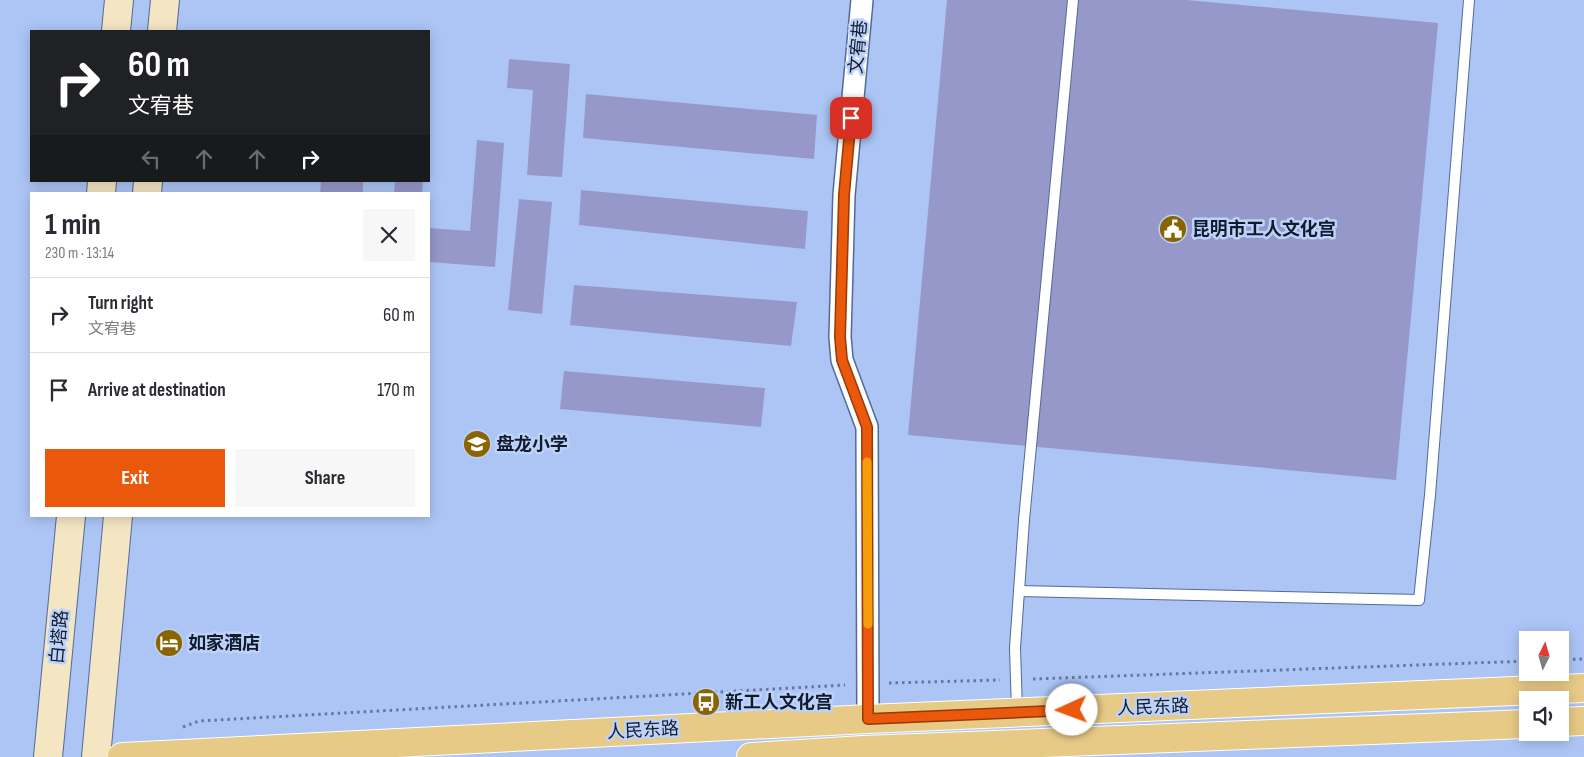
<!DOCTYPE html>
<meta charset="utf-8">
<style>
body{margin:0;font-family:"Sofia Sans Condensed","Noto Sans SC",sans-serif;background:#f7f7f7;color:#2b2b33;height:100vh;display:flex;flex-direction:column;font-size:19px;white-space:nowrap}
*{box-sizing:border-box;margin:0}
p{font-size:16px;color:#7c7c81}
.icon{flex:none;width:28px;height:28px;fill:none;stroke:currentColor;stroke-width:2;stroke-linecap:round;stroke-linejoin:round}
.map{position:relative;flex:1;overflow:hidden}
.details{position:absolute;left:30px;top:192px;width:400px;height:325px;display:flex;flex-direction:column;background:#fff;border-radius:0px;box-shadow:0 2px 12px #0003}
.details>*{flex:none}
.hud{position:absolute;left:30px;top:30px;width:400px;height:152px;border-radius:0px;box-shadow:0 2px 12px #0003;background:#202124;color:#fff;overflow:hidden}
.needle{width:32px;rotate:5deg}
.tools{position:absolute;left:1519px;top:631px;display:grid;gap:10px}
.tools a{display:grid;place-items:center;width:50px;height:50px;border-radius:0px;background:#fff;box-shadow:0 2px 12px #0003;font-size:25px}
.pin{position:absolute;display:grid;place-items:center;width:42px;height:42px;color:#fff;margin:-21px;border-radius:10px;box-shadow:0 2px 8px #0006}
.me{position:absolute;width:55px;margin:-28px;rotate:268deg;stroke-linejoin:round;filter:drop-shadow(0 0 4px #0008)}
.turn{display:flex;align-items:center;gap:18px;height:105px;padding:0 15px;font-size:22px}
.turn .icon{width:65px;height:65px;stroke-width:2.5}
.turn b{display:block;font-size:35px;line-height:42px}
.lanes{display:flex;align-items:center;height:48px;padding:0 15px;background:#0003;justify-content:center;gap:25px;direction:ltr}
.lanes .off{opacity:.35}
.round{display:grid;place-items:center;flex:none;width:52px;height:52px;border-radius:0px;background:#f7f7f7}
.head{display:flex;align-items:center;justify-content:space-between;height:85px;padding:0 15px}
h1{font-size:30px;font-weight:700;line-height:38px}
.cta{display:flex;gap:10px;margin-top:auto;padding:10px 15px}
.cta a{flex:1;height:58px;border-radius:0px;background:#ea580c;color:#fff;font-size:20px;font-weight:700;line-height:58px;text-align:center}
.cta a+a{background:#f7f7f7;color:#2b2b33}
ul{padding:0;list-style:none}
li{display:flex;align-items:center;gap:15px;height:75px;padding:0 15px;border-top:1px solid #e1e1e2}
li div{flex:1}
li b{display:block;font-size:19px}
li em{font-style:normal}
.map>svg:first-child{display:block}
</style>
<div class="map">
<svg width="1584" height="757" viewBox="0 0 1584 757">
<rect width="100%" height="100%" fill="#acc5f5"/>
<g fill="#9798ca">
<polygon points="947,0 1187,0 1438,23 1396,480 908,435"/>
<polygon points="509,59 570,64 562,177 527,175 533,90 507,88"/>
<polygon points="586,94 817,115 814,159 583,138"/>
<polygon points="477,140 504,143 495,267 429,262 429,228 470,231"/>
<polygon points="321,181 363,181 363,194 320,194"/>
<polygon points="395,181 423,181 422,194 394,194"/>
<polygon points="581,190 808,211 805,249 579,225"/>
<polygon points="519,199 552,202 542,314 508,310"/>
<polygon points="574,285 797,302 791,346 570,325"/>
<polygon points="564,371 765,388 761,427 560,409"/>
</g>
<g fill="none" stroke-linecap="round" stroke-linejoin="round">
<defs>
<g id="service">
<polyline points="1019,591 1419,600 1430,495 1469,0"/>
<polyline points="1017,711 1015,648 1024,520 1073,0"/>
</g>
<polyline id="minor" points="862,0 844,195 840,337 842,360 867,427 868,719"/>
<g id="secondary">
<polyline points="116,31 119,0"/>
<polyline points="162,31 165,0"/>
<polyline points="101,194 102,181"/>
<polyline points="147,194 148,181"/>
<polyline points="48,757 71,516"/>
<polyline points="96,757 118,516"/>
</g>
<g id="primary">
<polyline points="1560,722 1584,721"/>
<polyline points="122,757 868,719 1584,688"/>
<polyline points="751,757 863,750 1528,724"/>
</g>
</defs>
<use href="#service" stroke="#546a95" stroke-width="12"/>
<use href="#minor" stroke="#546a95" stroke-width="24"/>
<use href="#secondary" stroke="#546a95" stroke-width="30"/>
<use href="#primary" stroke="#fff" stroke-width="30"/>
<g stroke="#66779a" stroke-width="3" stroke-dasharray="2.5 4" stroke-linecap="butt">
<polyline points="1560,660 1584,659"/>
<polyline points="1033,679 1528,661"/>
<polyline points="889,683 1000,680"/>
<polyline points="183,727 199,721 845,685"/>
</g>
<use href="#service" stroke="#fff" stroke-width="10"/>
<use href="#minor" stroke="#fff" stroke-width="21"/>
<use href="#secondary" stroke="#f4e5c3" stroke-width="28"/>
<use href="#primary" stroke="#e8ca87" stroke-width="28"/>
</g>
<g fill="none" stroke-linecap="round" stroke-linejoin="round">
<defs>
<polyline id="route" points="851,118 844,195 840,337 842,360 867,427 868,719 1072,710"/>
</defs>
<use href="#route" stroke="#983908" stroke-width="12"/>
<use href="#route" stroke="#ea580c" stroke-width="9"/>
<polyline stroke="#f59e0b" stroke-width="9" points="867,462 868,624"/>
</g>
<defs>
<symbol id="civic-disc" viewBox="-11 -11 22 22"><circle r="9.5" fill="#896401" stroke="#bdd2f9"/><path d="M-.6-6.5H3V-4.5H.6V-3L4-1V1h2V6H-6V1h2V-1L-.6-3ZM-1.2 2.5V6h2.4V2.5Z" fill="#fff"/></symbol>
<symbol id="school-disc" viewBox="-11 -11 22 22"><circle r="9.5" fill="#896401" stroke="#bdd2f9"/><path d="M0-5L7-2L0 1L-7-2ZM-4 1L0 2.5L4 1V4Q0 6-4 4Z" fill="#fff"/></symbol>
<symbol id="hotel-disc" viewBox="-11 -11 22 22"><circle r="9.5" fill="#896401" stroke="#bdd2f9"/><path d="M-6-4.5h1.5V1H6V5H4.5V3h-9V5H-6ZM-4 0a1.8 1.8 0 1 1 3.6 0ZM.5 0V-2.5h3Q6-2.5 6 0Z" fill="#fff"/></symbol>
<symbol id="bus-disc" viewBox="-11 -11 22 22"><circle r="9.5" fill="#896401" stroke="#bdd2f9"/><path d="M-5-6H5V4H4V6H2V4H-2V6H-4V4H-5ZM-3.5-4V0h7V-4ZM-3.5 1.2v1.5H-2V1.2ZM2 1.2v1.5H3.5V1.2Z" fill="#fff"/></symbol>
</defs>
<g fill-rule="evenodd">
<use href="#civic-disc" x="1157" y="213" width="32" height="32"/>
<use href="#school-disc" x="461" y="428" width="32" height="32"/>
<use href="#hotel-disc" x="153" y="627" width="32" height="32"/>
<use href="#bus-disc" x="690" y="686" width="32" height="32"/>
</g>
<g text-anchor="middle" stroke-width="5" stroke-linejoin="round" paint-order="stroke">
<g font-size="18" fill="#121b2d" stroke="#bdd2f9">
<text transform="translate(858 47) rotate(-85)" y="6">文宥巷</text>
<text transform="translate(59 637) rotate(-85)" y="6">白塔路</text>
<text transform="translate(1153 707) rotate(-2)" y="6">人民东路</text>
<text transform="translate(643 730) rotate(-3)" y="6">人民东路</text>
</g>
<g font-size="18" font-weight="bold" fill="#121b2d" stroke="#bdd2f9" text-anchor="start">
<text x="1192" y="235">昆明市工人文化宫</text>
<text x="496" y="450">盘龙小学</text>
<text x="188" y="649">如家酒店</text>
<text x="725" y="708">新工人文化宫</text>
</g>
</g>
</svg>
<div class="tools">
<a><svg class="needle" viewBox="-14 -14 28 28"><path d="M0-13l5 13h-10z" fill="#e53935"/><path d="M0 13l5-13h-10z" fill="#7c7c81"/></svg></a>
<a><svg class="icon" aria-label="sound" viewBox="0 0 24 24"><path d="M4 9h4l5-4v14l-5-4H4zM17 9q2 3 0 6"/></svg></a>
</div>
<div class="pin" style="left:851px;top:118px;background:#d93025"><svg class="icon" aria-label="arrive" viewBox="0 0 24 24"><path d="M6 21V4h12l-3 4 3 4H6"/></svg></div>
<svg class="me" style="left:1072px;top:710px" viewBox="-20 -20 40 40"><circle r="19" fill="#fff"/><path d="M0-13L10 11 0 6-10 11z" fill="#ea580c"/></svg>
<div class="hud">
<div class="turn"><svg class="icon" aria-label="right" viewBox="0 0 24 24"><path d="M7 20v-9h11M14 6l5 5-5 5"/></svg><div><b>60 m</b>文宥巷</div></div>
<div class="lanes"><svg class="icon off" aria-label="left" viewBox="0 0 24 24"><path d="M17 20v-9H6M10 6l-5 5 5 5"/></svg><svg class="icon off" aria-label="ahead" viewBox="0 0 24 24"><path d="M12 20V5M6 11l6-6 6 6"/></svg><svg class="icon off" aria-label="ahead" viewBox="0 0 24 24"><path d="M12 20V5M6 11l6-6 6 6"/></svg><svg class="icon" aria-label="right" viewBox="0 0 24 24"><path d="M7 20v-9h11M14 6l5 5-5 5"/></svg></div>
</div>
<section class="details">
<div class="head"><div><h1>1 min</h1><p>230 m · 13:14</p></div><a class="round"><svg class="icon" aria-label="close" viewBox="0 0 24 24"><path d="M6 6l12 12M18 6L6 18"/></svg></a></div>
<ul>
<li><svg class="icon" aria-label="right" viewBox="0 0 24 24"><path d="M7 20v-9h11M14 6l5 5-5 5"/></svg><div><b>Turn right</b><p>文宥巷</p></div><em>60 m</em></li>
<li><svg class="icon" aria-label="arrive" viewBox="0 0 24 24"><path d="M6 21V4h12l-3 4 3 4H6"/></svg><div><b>Arrive at destination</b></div><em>170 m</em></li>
</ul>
<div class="cta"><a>Exit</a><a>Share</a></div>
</section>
</div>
